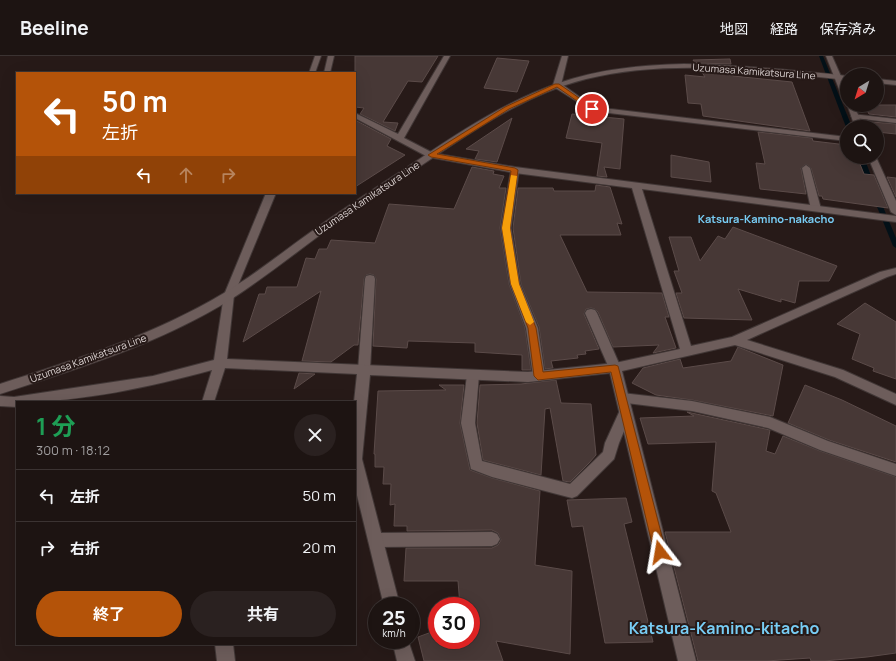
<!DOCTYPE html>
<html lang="ja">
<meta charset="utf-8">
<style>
body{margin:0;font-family:Manrope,"Noto Sans JP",sans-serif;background:#2a2120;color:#f1f3f6;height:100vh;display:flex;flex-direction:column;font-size:15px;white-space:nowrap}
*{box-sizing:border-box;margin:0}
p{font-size:13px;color:#a09e9f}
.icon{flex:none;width:22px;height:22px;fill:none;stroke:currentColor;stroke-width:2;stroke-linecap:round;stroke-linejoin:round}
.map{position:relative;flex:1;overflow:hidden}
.drawer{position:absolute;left:16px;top:345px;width:340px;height:244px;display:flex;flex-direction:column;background:#1d1412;border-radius:0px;box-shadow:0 4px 16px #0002,0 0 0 1px #3b3332}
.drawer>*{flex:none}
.guide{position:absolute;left:16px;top:16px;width:340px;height:122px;border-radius:0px;box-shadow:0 4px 16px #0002,0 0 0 1px #3b3332;background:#b45309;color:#fff;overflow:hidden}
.needle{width:26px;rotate:218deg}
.buttons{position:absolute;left:840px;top:12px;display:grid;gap:8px}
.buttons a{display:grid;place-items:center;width:44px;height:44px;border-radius:50%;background:#1d1412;box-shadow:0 4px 16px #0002,0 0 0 1px #3b3332;font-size:20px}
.speed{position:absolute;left:368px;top:541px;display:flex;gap:8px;font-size:20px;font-weight:700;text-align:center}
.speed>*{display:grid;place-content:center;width:52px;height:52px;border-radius:50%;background:#1d1412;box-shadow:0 4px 16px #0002,0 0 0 1px #3b3332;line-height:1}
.speed small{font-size:10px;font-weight:400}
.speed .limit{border:6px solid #d22;background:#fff;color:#111}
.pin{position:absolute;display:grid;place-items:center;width:34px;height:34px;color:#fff;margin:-17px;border:2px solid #fff;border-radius:50%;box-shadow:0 1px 4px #0007}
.me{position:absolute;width:44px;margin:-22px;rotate:346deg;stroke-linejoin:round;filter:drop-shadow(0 0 3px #0008)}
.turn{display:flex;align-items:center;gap:14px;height:84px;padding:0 20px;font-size:18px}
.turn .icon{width:52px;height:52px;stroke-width:2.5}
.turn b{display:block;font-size:28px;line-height:34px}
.lanes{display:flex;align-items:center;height:38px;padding:0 20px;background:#0003;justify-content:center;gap:20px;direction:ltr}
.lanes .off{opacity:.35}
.round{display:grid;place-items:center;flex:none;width:42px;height:42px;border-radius:21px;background:#2a2120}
.summary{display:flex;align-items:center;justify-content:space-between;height:68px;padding:0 20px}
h1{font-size:24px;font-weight:700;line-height:30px;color:#1e9e55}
.action{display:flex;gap:8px;margin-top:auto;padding:8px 20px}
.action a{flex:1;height:46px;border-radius:24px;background:#b45309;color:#fff;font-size:16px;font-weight:700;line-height:46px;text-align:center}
.action a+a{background:#2a2120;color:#f1f3f6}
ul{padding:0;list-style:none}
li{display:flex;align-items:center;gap:12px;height:52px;padding:0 20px;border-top:1px solid #3b3332}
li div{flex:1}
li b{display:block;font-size:15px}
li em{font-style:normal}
header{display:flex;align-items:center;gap:24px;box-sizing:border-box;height:56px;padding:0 20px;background:#1d1412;border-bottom:1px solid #3b3332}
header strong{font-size:19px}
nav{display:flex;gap:22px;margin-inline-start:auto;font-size:14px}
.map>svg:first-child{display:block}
</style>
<header>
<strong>Beeline</strong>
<nav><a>地図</a><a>経路</a><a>保存済み</a></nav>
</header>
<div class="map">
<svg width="896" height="605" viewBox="0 0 896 605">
<rect width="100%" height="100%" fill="#271a18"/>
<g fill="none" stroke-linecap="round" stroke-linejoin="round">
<g fill="#031017" fill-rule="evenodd">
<polygon points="819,0 823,0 852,71 846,71"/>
<polygon points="858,101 864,101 874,128 873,129 871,130 868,128"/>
<polygon points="876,139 879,141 896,182 896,192 893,190 873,141"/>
</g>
</g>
<g fill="#473836" stroke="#5b4b49">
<polygon points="355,0 438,0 422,26 408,25 383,66 398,67 395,75 360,58 364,52 355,51"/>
<polygon points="497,2 529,5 517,36 484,32"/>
<polygon points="730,3 731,8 695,7 693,4"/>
<polygon points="700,13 732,15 733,20 792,26 810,75 703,60 701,48 688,47 685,19 705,21"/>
<polygon points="864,49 896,49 896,61 869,58"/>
<polygon points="572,58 624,63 620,113 604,111 607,121 597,120 602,87 566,82"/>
<polygon points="512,62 497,106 475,103 479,95 466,93"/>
<polygon points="355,64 391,83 387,90 405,99 355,131"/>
<polygon points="872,66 896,68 896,78 877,76 877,71 874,71"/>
<polygon points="758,76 812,82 813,85 847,89 847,101 857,101 864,118 874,119 888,152 823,143 822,140 819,140 811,112 806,108 801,112 806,138 760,133 756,107 765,108"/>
<polygon points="671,99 709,106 711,126 671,121"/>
<polygon points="472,111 494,115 493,118 504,120 499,132 506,132 500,172 509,228 525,272 531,314 522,314 522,299 475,296 475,287 408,285 407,292 373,290 376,223 374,219 370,218 366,219 364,223 358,289 354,289 331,306 302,305 321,235 243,286 259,238 265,238 267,231 297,231 306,202 315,203 319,193 327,193 331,184 375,187 389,148 454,153"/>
<polygon points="887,121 896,122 896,141"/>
<polygon points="596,129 610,131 622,168 617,167 621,179 560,179 587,236 662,237 669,261 665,261 676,292 653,297 659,289 613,291 598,256 595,253 591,252 586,253 584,258 599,293 585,295 586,298 577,299 578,302 551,305 553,312 545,313 539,271 521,228 513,172 518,132 553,132 554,135 595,135"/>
<polygon points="733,171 837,210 829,225 799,225 795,247 781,243 781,246 738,233 752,264 684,262 676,237 682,237 674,215 679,215 669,181 691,181 700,205 718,180 725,183"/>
<polygon points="865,247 896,266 896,323 873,315 874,312 852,303 860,278 837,268"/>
<polygon points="738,291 783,309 773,360 692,344 656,339 632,327 643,312 680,303 683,312 731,305"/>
<polygon points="299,317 315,318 294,333"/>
<polygon points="556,324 561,347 591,348 596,399 589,407 570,426 563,425 550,352 545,353 541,419 483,404 477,367 480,329 521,328"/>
<polygon points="439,329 464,329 460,367 470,414 492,422 540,435 535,509 572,515 570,598 496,585 503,605 424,605 418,581 437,574 437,584 471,584 471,550 460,550 458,525 404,525 406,492 492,492 498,489 501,484 498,477 492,474 407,475 407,470 394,470 395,448 390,449 391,428 383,428 384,411 375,411 375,398 374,398 378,335 446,334"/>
<polygon points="805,329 842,344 896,370 896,406 829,384 788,367"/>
<polygon points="687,356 770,374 766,395 775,398 783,380 820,395 896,421 896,597 867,601 824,605 811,605 810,602 766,605 698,605 665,476 731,476 716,437 712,435 716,386 648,388 640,362 694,360"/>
<polygon points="626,442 632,466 624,468 653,586 605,587 583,470 572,471 567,444"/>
</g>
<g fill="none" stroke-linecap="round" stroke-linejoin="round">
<defs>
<g id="service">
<polygon points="852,58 896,63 896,67 855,62 851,60"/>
<polygon points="806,109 810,112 821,153 819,155 813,155 811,153 802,112"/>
<polygon points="515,111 519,114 511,172 520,228 538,272 545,320 543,323 539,325 535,323 533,320 526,272 510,228 501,172 511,114"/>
<polygon points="370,219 374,220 375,223 370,314 368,317 364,319 360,317 358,314 365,223 366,220"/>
<polygon points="591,253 595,254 597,257 621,312 619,315 615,317 611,315 609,312 585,257 587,254"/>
<polygon points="473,314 477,316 479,319 475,367 482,405 570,428 603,396 605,387 621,352 626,351 631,352 632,356 619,387 614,403 577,440 572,442 492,421 471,413 461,367 467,319 469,316"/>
<polygon points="622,337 692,345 770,361 828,385 896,408 896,420 820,394 768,372 692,355 618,346 616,342 618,338"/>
<polygon points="492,476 497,478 500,483 497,488 492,490 376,491 371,489 368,484 371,479 376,477"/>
</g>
<g id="minor">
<polygon points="315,0 321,0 315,17 309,17"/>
<polygon points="328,0 334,0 330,17 324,17"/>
<path d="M444 0H450L404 82 433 97 515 111 896 160V166L642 133 691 290 732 281 880 216 896 212V218L887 221 747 284 843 314 896 338V349L835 321 735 289 622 315 696 605H678L610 317 528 326 370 319 362 403 400 550H384L355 431 354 346 357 318 225 312 214 346H202L212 314C149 331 83 346 17 346V351L0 350V340L14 341 153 320 214 304 224 239 266 137H276L234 239 227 303 528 316 615 307 680 293 632 132 515 117 428 101 355 62V57L398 78Z"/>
<polygon points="826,0 832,0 847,34 847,45 843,43"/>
<polygon points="554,27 560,27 594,51 847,81 847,85 592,55 554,31"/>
<polygon points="847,48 854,49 863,71 855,71"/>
<polygon points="868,101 876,101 896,145 896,159 891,156"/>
<polygon points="392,584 408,584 415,605 397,605"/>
<polygon points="215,588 233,588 235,605 217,605"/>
</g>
<polygon id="tertiary" points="562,0 568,0 561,29 557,31 553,29"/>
<g id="secondary">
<path d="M684 8C738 9 793 14 847 20V24C761 15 671 2 586 23 527 38 475 73 425 107 391 130 357 152 324 176 294 198 265 221 233 242 162 287 80 312 0 338V328C77 303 154 279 224 237 256 218 285 194 315 173 350 148 385 126 421 102 464 73 509 44 559 27 599 13 641 9 684 8Z"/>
<polygon points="877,23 896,25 896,29 877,27"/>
</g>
</defs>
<use href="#service" stroke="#413736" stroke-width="2"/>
<use href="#minor" stroke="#413736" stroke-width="2"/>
<use href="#tertiary" stroke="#413736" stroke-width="2"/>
<use href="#secondary" stroke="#413736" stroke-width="2"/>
<use href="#service" fill="#6d5d5b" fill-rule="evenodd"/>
<use href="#minor" fill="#6d5d5b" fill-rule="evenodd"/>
<use href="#tertiary" fill="#6d5d5b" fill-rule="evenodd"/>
<use href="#secondary" fill="#6d5d5b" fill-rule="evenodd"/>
</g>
<polygon fill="#b45309" stroke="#753606" points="555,28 559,28 595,53 590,54 557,31 509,53 437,98 515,112 518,114 510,172 519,228 536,272 543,316 615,309 618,310 666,496 664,500 660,502 656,500 654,496 611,316 538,324 534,320 528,272 511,228 502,172 511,115 431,101 428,99 505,51"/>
<polygon fill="#f59e0b" points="511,119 517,120 510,172 519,228 534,266 530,269 526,266 511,228 502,172"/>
<g text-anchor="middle" stroke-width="4" stroke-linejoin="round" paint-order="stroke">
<g font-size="10" fill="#ded5d4" stroke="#271a18">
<text transform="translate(754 15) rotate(4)" y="4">Uzumasa Kamikatsura Line</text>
<text transform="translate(367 142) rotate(-34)" y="4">Uzumasa Kamikatsura Line</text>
<text transform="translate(88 302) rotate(-20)" y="4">Uzumasa Kamikatsura Line</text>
</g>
<g font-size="11" font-weight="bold" fill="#78cdf5" stroke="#271a18">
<text x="766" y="167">Katsura-Kamino-nakacho</text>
</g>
<g font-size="16" font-weight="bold" fill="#78cdf5" stroke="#271a18">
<text x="724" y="578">Katsura-Kamino-kitacho</text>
</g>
</g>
</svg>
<div class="buttons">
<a><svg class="needle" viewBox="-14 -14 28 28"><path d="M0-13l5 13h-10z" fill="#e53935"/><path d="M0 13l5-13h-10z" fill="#a09e9f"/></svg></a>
<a><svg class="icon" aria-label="search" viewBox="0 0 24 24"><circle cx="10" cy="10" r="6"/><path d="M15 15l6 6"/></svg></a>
</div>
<div class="speed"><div>25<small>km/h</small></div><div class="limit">30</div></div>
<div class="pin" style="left:592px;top:53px;background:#d93025"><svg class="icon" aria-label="arrive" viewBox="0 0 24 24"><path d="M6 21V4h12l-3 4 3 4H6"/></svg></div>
<svg class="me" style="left:660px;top:496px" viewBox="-20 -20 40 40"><path d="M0-17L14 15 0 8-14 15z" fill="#b45309" stroke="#fff" stroke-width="4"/></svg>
<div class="guide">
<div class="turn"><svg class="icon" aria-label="left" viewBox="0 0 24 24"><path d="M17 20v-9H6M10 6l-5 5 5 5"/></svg><div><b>50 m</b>左折</div></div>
<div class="lanes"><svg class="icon" aria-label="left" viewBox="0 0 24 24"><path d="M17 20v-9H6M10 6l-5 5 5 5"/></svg><svg class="icon off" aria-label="ahead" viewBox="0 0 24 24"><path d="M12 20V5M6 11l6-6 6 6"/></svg><svg class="icon off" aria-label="right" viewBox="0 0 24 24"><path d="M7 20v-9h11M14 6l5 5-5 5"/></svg></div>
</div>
<section class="drawer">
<div class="summary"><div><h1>1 分</h1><p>300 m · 18:12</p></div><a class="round"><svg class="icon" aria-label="close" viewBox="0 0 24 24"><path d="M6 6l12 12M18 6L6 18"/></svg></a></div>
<ul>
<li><svg class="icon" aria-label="left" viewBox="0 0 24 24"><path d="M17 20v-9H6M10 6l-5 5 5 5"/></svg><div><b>左折</b></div><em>50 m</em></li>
<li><svg class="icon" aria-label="right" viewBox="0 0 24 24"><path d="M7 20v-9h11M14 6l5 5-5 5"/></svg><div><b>右折</b></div><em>20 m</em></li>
</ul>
<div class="action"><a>終了</a><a>共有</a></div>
</section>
</div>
